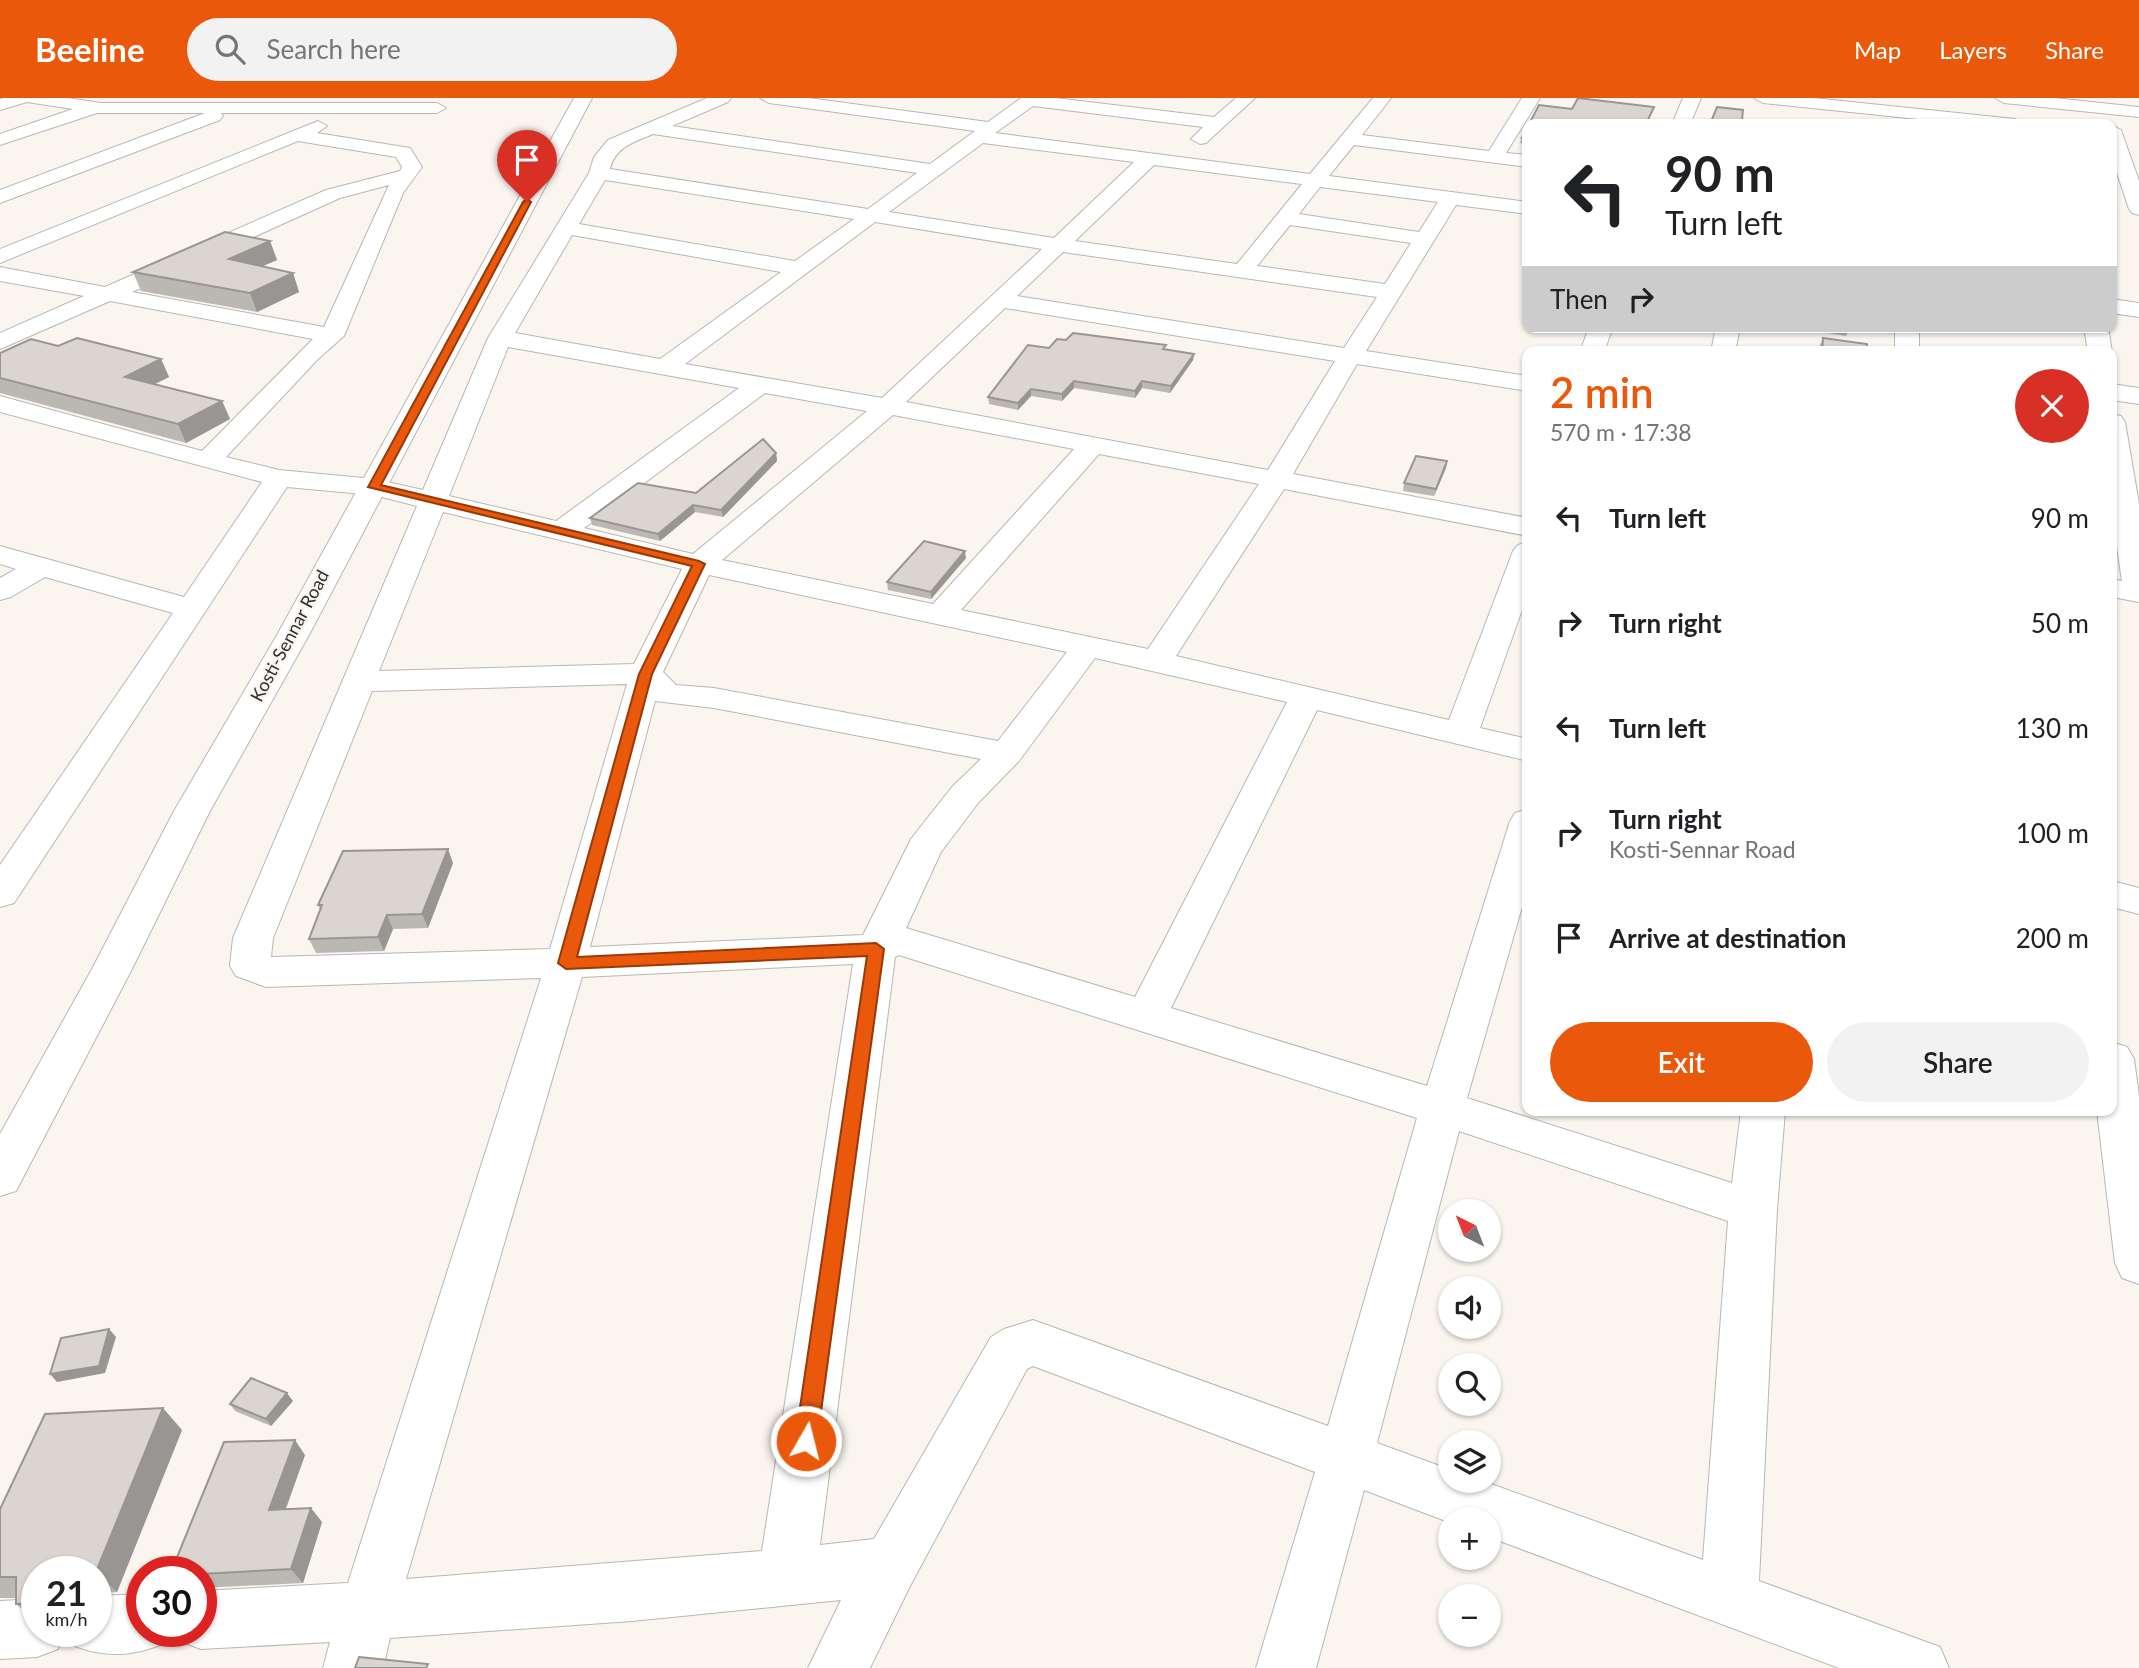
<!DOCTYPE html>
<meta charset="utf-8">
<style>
body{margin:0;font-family:Lato,sans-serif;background:#f2f2f2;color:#202124;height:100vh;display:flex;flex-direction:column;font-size:26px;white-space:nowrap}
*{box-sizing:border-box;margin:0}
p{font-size:23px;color:#757577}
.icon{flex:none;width:38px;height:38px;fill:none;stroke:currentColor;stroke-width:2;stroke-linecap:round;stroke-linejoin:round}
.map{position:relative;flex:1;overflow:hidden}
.drawer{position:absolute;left:1522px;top:248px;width:595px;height:770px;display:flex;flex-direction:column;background:#fff;border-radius:14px;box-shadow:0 2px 5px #0004}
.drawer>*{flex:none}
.hud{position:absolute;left:1522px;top:21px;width:595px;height:214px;border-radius:14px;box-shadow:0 2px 5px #0004;background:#fff;color:#202124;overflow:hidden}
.needle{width:46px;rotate:318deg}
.tools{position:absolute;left:1438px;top:1101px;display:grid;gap:14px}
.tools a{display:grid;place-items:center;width:63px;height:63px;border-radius:50%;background:#fff;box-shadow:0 2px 5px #0004;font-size:35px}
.speed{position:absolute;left:21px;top:1458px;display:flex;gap:14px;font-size:35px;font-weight:700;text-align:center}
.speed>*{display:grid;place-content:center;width:91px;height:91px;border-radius:50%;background:#fff;box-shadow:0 2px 5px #0004;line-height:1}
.speed small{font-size:18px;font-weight:400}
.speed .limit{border:10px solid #d22;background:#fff;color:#111}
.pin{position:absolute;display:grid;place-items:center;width:60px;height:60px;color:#fff;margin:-72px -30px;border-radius:50% 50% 50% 0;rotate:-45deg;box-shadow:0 0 7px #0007}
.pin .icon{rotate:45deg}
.me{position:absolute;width:77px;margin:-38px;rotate:8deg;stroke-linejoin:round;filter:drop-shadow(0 0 5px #0008)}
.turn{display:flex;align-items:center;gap:24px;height:147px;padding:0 28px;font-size:32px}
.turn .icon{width:91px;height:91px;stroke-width:2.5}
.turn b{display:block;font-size:49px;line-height:60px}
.then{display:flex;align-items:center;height:66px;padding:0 28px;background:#0003;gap:14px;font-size:26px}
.round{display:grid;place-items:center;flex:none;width:74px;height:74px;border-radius:37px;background:#f2f2f2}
.summary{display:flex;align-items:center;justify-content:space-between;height:119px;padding:0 28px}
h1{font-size:42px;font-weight:600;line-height:52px;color:#ea580c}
.primary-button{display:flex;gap:14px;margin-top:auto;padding:14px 28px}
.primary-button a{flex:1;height:80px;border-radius:42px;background:#ea580c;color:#fff;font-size:28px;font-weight:600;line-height:80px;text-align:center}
.primary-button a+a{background:#f2f2f2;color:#202124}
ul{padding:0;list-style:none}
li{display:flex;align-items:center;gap:21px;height:105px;padding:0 28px}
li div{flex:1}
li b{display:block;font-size:26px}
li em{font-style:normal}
header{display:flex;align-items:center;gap:42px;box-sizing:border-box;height:98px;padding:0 35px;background:#ea580c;color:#fff}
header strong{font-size:33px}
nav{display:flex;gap:38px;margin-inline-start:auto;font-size:24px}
.search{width:490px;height:63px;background:#f2f2f2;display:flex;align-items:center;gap:18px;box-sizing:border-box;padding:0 24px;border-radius:38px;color:#757577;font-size:26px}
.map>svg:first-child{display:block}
</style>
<header>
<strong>Beeline</strong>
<div class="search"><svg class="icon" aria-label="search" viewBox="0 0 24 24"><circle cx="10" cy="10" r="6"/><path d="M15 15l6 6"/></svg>Search here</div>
<nav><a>Map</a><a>Layers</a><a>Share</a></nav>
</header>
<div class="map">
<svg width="2139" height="1570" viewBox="0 0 2139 1570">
<rect width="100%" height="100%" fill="#faf5ef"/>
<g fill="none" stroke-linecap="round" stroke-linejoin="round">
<defs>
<g id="minor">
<polygon points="4,0 68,0 101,5 437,5 446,10 437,15 221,15 223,18 220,22 0,105 0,92 205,15 97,15 0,47 0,36 73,11 27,4 0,12 0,1"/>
<path d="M707 0H731L728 4 672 28 930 66 975 33 769 5 760 0H808L988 24 1021 0H1055L1214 19 1236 0H1255L1206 45 1200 46 1191 41 1203 29 1033 8 995 35 1310 76 1373 0H1391L1362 37 1489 53 1522 0H1540L1506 55 1528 57V69L1354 47 1329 78 1528 104V116L1456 107 1366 253 1528 278V293L1357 266 1293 376 1528 420V438L1284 391 1176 558 1449 622 1513 453 1518 447 1528 444V495L1480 630 1528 641V663L1317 612 1171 910 1427 988 1510 723 1515 715 1528 711V788L1467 1000 1732 1085 1741 1013H1785L1777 1111 1759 1483 1940 1549 1949 1570H1839L1489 1439V1421H1451V1425L1364 1392 1316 1570H1256L1315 1374 1033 1268 1027 1271 910 1488 870 1570H808L841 1502 632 1523 390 1540 383 1570H323L330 1544 201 1551 180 1543 176 1533H201V1493L348 1485 541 880 266 889 236 878 230 868 233 840 417 408 374 397 287 389 14 805 0 809V767L173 515 45 479 11 499 0 502V480L16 471 0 466V448L184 499 262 384 0 314V298L202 353 313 241 110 203 0 251V235L84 198 0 183V169L105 189 326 92 400 73 402 69 396 59 298 43 0 165V151L318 23 327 28 317 35 410 50 422 69 403 95 344 238 318 261 226 359 279 372 374 381 423 392 488 240 589 75 594 59 608 42ZM653 36 917 75 868 111 610 71C615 49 634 44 653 36ZM983 45 1134 64 1054 140 889 114ZM1154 67 1302 86 1237 166 1075 143ZM605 82 854 121 795 163 579 126ZM389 87 324 229 132 194 340 100ZM1320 89 1438 104 1419 134 1299 116ZM875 124 1042 151 882 300 685 266ZM1290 127 1411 145 1385 186 1257 168ZM572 137 781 174 660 261 515 235ZM1063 154 1377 199 1344 250 1017 198ZM1005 210 1335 263 1268 372 906 304ZM508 249 739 290 556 423 449 398ZM765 295 867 313 693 456 584 430ZM893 317 1074 351 933 506 722 462ZM1099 356 1259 386 1148 551 961 512ZM443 414 682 471 634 566 379 573ZM709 477 1067 554 998 643 714 590 676 587 663 574ZM1095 560 1287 604 1135 899 906 830 941 754 978 705 1019 663ZM627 586 550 851 271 859 273 840 372 593ZM655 603 714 610 981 661 952 689 911 741 863 837 590 849ZM899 857 1417 1020 1328 1328 1033 1222 1004 1231 991 1239 874 1441 820 1447 895 859ZM853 866 762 1453 406 1481 582 879ZM1459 1033 1728 1123 1703 1462 1480 1382H1451V1372L1377 1345Z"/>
<polygon points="1683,0 1701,0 1690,26 1672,26"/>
<polygon points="1754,0 1813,0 2015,21 2024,26 1966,26 1763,5"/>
<polygon points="1995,0 2054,0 2139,9 2139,19 2004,5"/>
<polygon points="2112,27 2121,32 2139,83 2139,117 2132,115 2129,111 2112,60"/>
<polygon points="2112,201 2139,205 2139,219 2112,215"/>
<polygon points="1589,229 1613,229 1604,254 1580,254"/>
<polygon points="1716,229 1740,229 1735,254 1711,254"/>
<rect x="1895" y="229" width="24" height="25"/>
<polygon points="2084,229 2108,229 2112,254 2088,254"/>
<polygon points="2112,286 2139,290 2139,306 2112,302"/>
<polygon points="2112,316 2121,318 2125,324 2139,406 2139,504 2112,499 2112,481 2122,483 2112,416"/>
<polygon points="2112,783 2139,790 2139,816 2112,809"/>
<polygon points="2112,944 2127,949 2134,961 2139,998 2139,1186 2122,1180 2115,1165 2097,1013 2112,1013"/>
<path d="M142 1496V1533H168L163 1546C133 1558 106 1560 75 1548L69 1533H96V1498Z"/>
<polygon points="37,1501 37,1533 65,1533 58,1551 37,1559 0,1561 0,1503"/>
</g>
<polygon id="highway" points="574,0 592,0 309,537 210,713 132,871 16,1093 0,1098 0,1036 92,871 174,713 277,537"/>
</defs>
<use href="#minor" stroke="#bbb6b1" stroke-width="2"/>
<use href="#highway" stroke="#bbb6b1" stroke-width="2"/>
<use href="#minor" fill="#fff" fill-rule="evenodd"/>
<use href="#highway" fill="#fff" fill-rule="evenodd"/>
</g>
<g fill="#bbb7b3">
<polygon points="1528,28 1528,46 1520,45 1522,40"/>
<polygon points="270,143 277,162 262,168 293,175 299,194 257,214 141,193 133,174"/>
<polygon points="1796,229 1849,229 1846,238 1796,230"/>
<polygon points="1823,240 1867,252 1879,254 1820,254 1820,247"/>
<polygon points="58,248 161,261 169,279 155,286 222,303 230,321 186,345 0,295 0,255"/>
<polygon points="1049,250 1166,251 1194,256 1193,262 1170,295 1142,290 1135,300 1074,290 1062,303 1031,298 1018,312 989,306 988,299"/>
<polygon points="776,355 777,363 723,419 695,414 660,443 592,427 590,420 696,395"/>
<polygon points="1447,363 1446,370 1434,398 1403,393 1404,385"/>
<polygon points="966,460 931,501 888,492 887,484"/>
<polygon points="453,765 428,830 393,831 384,853 316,855 309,841 320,812 318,807"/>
<polygon points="293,1303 271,1328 235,1313 230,1306"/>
<polygon points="182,1332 117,1494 96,1496 96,1474 37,1474 37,1523 16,1506 16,1500 0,1500 0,1411"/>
<polygon points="305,1357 286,1411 322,1424 303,1485 201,1490 201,1474"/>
</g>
<g fill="#999592">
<polygon points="270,143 277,162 236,180 229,161"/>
<polygon points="293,175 299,194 257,214 250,195"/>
<polygon points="1194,256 1193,262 1170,295 1171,288"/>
<polygon points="161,261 169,279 133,297 125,279"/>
<polygon points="1074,283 1074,290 1062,303 1062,296"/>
<polygon points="1142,283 1142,290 1135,300 1135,293"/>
<polygon points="1031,291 1031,298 1018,312 1018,305"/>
<polygon points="222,303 230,321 186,345 178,326"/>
<polygon points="776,355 777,363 723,419 721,412"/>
<polygon points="1447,363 1446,370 1434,398 1436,391"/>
<polygon points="693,407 695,414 660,443 658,436"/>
<polygon points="965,453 966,460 931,501 931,494"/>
<polygon points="448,751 453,765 428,830 422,816"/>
<polygon points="387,817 393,831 384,853 378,839"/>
<polygon points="109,1231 116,1239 105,1275 57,1284 50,1276"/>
<polygon points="287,1295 293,1303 271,1328 266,1321"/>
<polygon points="163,1310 182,1332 117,1494 96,1474"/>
<polygon points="295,1342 305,1357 280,1426 269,1412"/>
<polygon points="311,1410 322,1424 303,1485 291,1471"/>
</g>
<g fill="#dad5d0" stroke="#999592" stroke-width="2">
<polygon points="1578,0 1654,9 1646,26 1529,26 1539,7 1572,11"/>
<polygon points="1717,9 1743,12 1742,22 1786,26 1710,26"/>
<polygon points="1528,28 1528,40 1522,40"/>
<polygon points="225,134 270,143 229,161 293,175 250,195 133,174"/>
<polygon points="1833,229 1849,229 1848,232"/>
<polygon points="1073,235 1166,247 1163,251 1194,256 1171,288 1142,283 1135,293 1074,283 1062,296 1031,291 1018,305 988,299 1028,247 1049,250 1057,241 1066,242"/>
<polygon points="77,240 161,261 125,279 222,303 178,326 0,280 0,255 31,241 58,248"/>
<polygon points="1823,240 1867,246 1867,252 1879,254 1822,254"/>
<polygon points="763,341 776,355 721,412 693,407 658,436 590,420 638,385 696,395"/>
<polygon points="1416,358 1447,363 1436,391 1404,385"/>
<polygon points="924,443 965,453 931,494 887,484"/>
<polygon points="448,751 422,816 387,817 378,839 309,841 322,807 318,807 343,753"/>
<polygon points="109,1231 99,1268 50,1276 61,1240"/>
<polygon points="251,1280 287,1295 266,1321 230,1306"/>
<polygon points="163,1310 96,1474 37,1474 37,1505 16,1506 16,1479 0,1479 0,1411 45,1316"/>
<polygon points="295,1342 269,1412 311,1410 291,1471 201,1476 201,1474 171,1474 224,1344"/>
<polygon points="359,1559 428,1566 426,1570 355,1570"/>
</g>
<polygon fill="#ea580c" stroke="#983908" stroke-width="2" points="527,101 531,104 381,387 699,463 705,466 652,576 577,859 876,845 884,851 817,1343 814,1351 806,1354 798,1351 795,1343 867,858 566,871 558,865 639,576 692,468 368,389 523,104"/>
<g text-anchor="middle" stroke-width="5" stroke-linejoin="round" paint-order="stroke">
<g font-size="18" fill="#2f2d2b" stroke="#faf5ef">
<text transform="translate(290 538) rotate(-62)" y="6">Kosti-Sennar Road</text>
</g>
</g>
</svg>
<div class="tools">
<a><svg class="needle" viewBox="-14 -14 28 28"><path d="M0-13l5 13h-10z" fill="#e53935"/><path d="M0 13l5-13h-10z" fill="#757577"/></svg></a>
<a><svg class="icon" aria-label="sound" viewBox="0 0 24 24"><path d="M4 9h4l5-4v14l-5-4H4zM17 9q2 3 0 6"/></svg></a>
<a><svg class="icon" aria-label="search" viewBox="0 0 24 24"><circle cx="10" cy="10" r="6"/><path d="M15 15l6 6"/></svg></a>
<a><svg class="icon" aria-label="layers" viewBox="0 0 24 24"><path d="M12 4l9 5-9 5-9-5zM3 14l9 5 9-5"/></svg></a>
<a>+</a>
<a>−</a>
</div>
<div class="speed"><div>21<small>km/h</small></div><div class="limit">30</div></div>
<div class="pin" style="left:527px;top:104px;background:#d93025"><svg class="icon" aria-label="arrive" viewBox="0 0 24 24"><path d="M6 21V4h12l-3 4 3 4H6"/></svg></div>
<svg class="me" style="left:806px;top:1343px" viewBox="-20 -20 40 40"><circle r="17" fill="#ea580c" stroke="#fff" stroke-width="3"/><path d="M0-11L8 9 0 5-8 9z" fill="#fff"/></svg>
<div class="hud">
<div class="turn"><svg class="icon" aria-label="left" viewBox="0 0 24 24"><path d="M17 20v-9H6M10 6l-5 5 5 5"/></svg><div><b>90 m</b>Turn left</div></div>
<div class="then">Then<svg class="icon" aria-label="right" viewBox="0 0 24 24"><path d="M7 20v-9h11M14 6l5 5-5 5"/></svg></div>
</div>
<section class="drawer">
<div class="summary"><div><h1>2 min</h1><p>570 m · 17:38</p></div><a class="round" style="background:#d93025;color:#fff"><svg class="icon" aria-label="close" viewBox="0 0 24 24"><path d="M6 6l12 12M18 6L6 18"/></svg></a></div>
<ul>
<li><svg class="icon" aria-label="left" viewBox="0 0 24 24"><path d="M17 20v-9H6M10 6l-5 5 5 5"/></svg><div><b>Turn left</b></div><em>90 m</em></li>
<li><svg class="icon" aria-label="right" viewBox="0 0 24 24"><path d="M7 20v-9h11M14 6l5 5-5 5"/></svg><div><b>Turn right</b></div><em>50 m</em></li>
<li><svg class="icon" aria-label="left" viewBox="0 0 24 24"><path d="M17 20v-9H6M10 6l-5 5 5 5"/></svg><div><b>Turn left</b></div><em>130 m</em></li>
<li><svg class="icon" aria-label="right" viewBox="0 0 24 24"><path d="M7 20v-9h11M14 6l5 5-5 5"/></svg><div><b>Turn right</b><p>Kosti-Sennar Road</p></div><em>100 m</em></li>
<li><svg class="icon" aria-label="arrive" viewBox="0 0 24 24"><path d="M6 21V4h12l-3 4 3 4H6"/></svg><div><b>Arrive at destination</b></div><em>200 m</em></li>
</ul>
<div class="primary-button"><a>Exit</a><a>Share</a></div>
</section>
</div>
